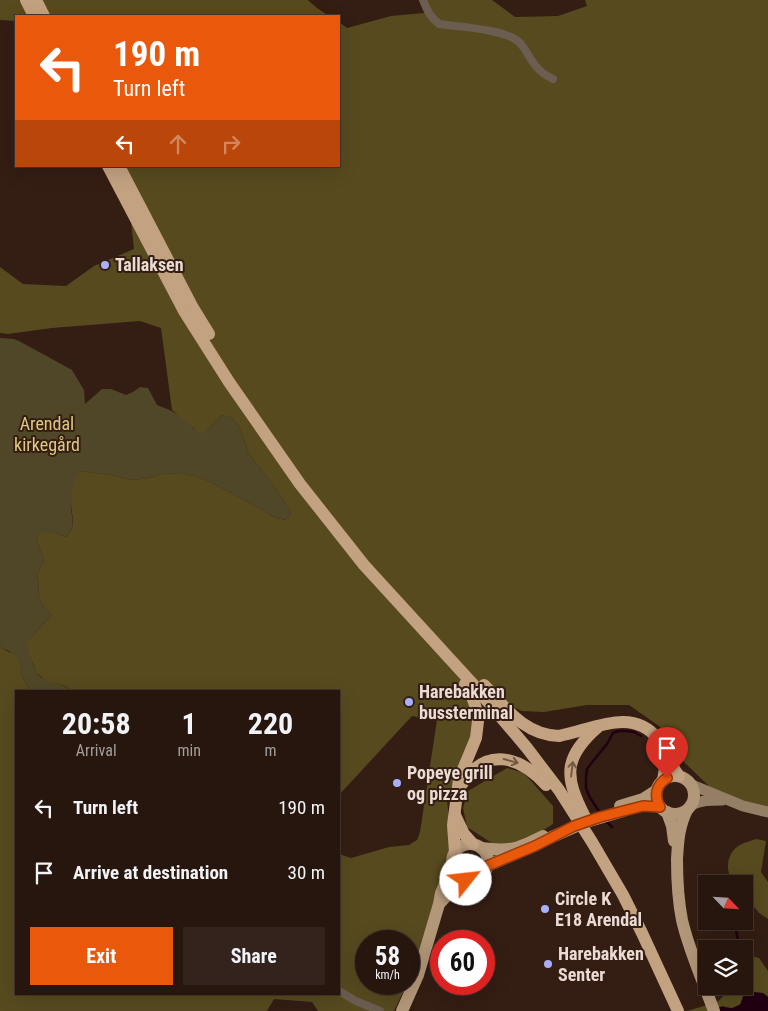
<!DOCTYPE html>
<meta charset="utf-8">
<style>
body{margin:0;font-family:"Roboto Condensed",sans-serif;background:#33231c;color:#f1f3f6;height:100vh;display:flex;flex-direction:column;font-size:19px;white-space:nowrap}
*{box-sizing:border-box;margin:0}
p{font-size:16px;color:#a49f9e}
.icon{flex:none;width:28px;height:28px;fill:none;stroke:currentColor;stroke-width:2;stroke-linecap:round;stroke-linejoin:round}
.map{position:relative;flex:1;overflow:hidden}
.drawer{position:absolute;left:15px;top:690px;width:325px;height:305px;display:flex;flex-direction:column;background:#27160e;border-radius:0px;box-shadow:0 5px 20px #0002,0 0 0 1px #43352e}
.drawer>*{flex:none}
.hud{position:absolute;left:15px;top:15px;width:325px;height:152px;border-radius:0px;box-shadow:0 5px 20px #0002,0 0 0 1px #43352e;background:#ea580c;color:#fff;overflow:hidden}
.needle{width:32px;rotate:115deg}
.controls{position:absolute;left:698px;top:875px;display:grid;gap:10px}
.controls a{display:grid;place-items:center;width:55px;height:55px;border-radius:0px;background:#27160e;box-shadow:0 5px 20px #0002,0 0 0 1px #43352e;font-size:25px}
.speed{position:absolute;left:355px;top:930px;display:flex;gap:10px;font-size:25px;font-weight:700;text-align:center}
.speed>*{display:grid;place-content:center;width:65px;height:65px;border-radius:50%;background:#27160e;box-shadow:0 5px 20px #0002,0 0 0 1px #43352e;line-height:1}
.speed small{font-size:12px;font-weight:400}
.speed .limit{border:8px solid #d22;background:#fff;color:#111}
.pin{position:absolute;display:grid;place-items:center;width:42px;height:42px;color:#fff;margin:-51px -21px;border-radius:50% 50% 50% 0;rotate:-45deg;box-shadow:0 0 5px #0007}
.pin .icon{rotate:45deg}
.me{position:absolute;width:55px;margin:-28px;rotate:61deg;stroke-linejoin:round;filter:drop-shadow(0 0 4px #0008)}
.turn{display:flex;align-items:center;gap:18px;height:105px;padding:0 15px;font-size:22px}
.turn .icon{width:65px;height:65px;stroke-width:2.5}
.turn b{display:block;font-size:35px;line-height:42px}
.lanes{display:flex;align-items:center;height:48px;padding:0 15px;background:#0003;justify-content:center;gap:25px;direction:ltr}
.lanes .off{opacity:.35}
.eta{display:flex;justify-content:space-evenly;align-items:center;height:85px;text-align:center}
.eta b{font-size:30px;font-weight:700;line-height:35px}
.button{display:flex;gap:10px;margin-top:auto;padding:10px 15px}
.button a{flex:1;height:58px;border-radius:0px;background:#ea580c;color:#fff;font-size:20px;font-weight:700;line-height:58px;text-align:center}
.button a+a{background:#33231c;color:#f1f3f6}
ul{padding:0;list-style:none}
li{display:flex;align-items:center;gap:15px;height:65px;padding:0 15px}
li div{flex:1}
li b{display:block;font-size:19px}
li em{font-style:normal}
.map>svg:first-child{display:block}
</style>
<div class="map">
<svg width="768" height="1011" viewBox="0 0 768 1011">
<rect width="100%" height="100%" fill="#341d13"/>
<path fill="#504728" d="M0 338 14 339 19 341 72 370 84 390 85 404 102 389H111L126 395 133 392 140 387 148 388 157 405C174 411 182 416 194 429L207 430 222 415 232 418 239 426 249 454 274 486 288 507 291 514 285 520 276 518 237 496 204 479 183 473 162 474 149 478 131 480 111 475 79 471C76 481 71 492 71 502 70 518 78 523 66 537L55 533H39L37 540 44 561 37 575 39 586 38 595 43 606 52 615 33 635 28 641C31 654 32 676 46 680 56 683 64 685 73 691H31L22 677 21 668 9 651 2 648 0 644Z"/>
<g fill="#574a1f">
<polygon points="0,0 308,0 317,8 329,16 16,16 16,21 0,20"/>
<path d="M423 0H492L515 17 558 16 587 6 585 0H768V806L758 805 715 792 684 762 659 726 629 705H587L544 712 522 711 483 694 473 733 447 800 451 837 448 874 409 979V941H366V984H407L394 1011H318L312 1002 274 999 267 1011H0V644L2 648 16 656 21 668 22 677 31 691H16V994H339V854L351 858 389 847 409 845 417 840 420 832 437 720 412 716 339 795V691H73L65 686 44 680 36 672 27 648 28 641 33 635 52 615 43 606 38 595 39 586 37 575 44 561 37 540 39 533H55L66 537C78 523 71 518 71 502 71 491 74 480 79 471L111 475 131 480 149 478 162 474 183 473 204 479 237 496 276 518 285 520 291 514 288 507 274 486 249 454 239 426 232 418 222 415 203 434C191 428 182 418 172 410L161 328 140 321 52 328 8 334 0 333V267L23 284 66 286 94 266 134 249 130 212 111 166H339V22L347 28 391 16 424 13Z"/>
<polygon points="507,768 524,773 553,806 553,824 534,836 498,847 467,827 463,808 468,791"/>
<path d="M756 839 766 841 761 872 768 882V919L759 913 744 894V884H735C724 872 726 853 740 845 745 842 751 841 756 839Z"/>
<path d="M754 957 759 958 768 971V997L763 993 732 1008 722 1006 714 1011H687L717 1002 735 986H744C744 972 742 966 754 957Z"/>
</g>
<path fill="#210111" d="M745 991 763 993 768 997V1011H714C722 1003 724 1009 733 1008 735 1007 738 1006 740 1005Z"/>
<g fill="none" stroke-linecap="round" stroke-linejoin="round">
<g stroke="#210111" stroke-width="2.5">
<polyline points="600,813 589,796 586,788 586,778 587,769 593,761 607,744 613,733 618,731 626,731 634,732 641,736"/>
<polyline points="606,821 612,827"/>
<polyline points="734,921 740,949"/>
<polyline points="744,972 745,991"/>
</g>
<g stroke="#6b5d4f" stroke-width="8">
<path d="M423 0C427 10 430 17 439 24 459 27 505 29 519 42 528 51 532 66 543 73 546 76 550 77 553 79"/>
<polyline points="339,991 356,1001 380,1011"/>
</g>
<g stroke="#947e66" stroke-width="11">
<polyline points="692,785 743,806 768,812"/>
<path d="M691 805C701 800 711 800 722 800"/>
</g>
<g stroke="#b39779" stroke-width="12">
<circle cx="675" cy="795" r="19"/>
<polyline points="620,806 643,799 657,790"/>
<path d="M687 810C679 826 678 841 677 859 677 879 678 900 682 920 689 951 703 981 714 1011"/>
<polyline points="667,812 672,826 674,841"/>
<circle cx="470" cy="862" r="18"/>
<path d="M481 848C510 852 517 849 543 836"/>
<polyline points="487,866 517,853"/>
<polyline points="441,902 454,888 466,880"/>
<polyline points="402,1011 418,975 439,904 441,893 452,867"/>
</g>
<g stroke="#c2a281" stroke-width="12">
<polyline points="26,0 34,16"/>
<polyline points="36,0 44,16"/>
<polyline points="108,166 184,311 229,382 300,484 364,565 471,682 505,722 527,748 559,790 592,842 623,895 642,933 678,1011"/>
<polyline points="119,166 193,308 209,334"/>
<path d="M484 685C506 708 524 735 559 736 592 730 632 706 658 739 666 750 670 765 679 776"/>
<polyline points="663,781 665,767 664,753"/>
<path d="M462 784C486 746 520 756 546 785"/>
<polyline points="455,815 464,834 473,844"/>
<path d="M585 817C565 778 562 758 598 727"/>
<polyline points="455,852 453,825 459,779 476,738 478,721 477,712 474,702 470,692 465,684"/>
</g>
<polyline stroke="#b39779" stroke-width="12" points="545,840 586,822 623,811"/>
</g>
<defs><path id="oneway-shaft" d="M-6 0H5M1.5-3L5.5 0L1.5 3" fill="none" stroke-width="1.6" stroke-linecap="round" stroke-linejoin="round" transform="scale(1.25)"/></defs>
<g stroke="#745944">
<use href="#oneway-shaft" transform="translate(511 761) rotate(15)"/>
<use href="#oneway-shaft" transform="translate(572 769) rotate(-83)"/>
</g>
<g fill="none" stroke-linecap="round" stroke-linejoin="round">
<defs>
<path id="route" d="M466 880C477 880 484 876 487 866L535 846 574 826 600 817 643 806 660 807C654 796 656 785 667 778"/>
</defs>
<use href="#route" stroke="#983908" stroke-width="12"/>
<use href="#route" stroke="#ea580c" stroke-width="9"/>
</g>
<g fill="#a8b0fc" stroke="#341d13" stroke-width="2">
<circle cx="105" cy="265" r="5"/>
<circle cx="409" cy="702" r="5"/>
<circle cx="397" cy="783" r="5"/>
<circle cx="545" cy="909" r="5"/>
<circle cx="548" cy="964" r="5"/>
</g>
<g text-anchor="middle" stroke-width="4" stroke-linejoin="round" paint-order="stroke">
<g font-size="18" font-weight="bold" fill="#ebdbd4" stroke="#341d13" text-anchor="start">
<text x="115" y="271">Tallaksen</text>
<text x="419" y="698">Harebakken<tspan x="419" dy="21">bussterminal</tspan></text>
<text x="407" y="779">Popeye grill<tspan x="407" dy="21">og pizza</tspan></text>
<text x="555" y="905">Circle K<tspan x="555" dy="21">E18 Arendal</tspan></text>
<text x="558" y="960">Harebakken<tspan x="558" dy="21">Senter</tspan></text>
</g>
<g font-size="18" fill="#dec982" stroke="#341d13">
<text x="47" y="430">Arendal<tspan x="47" dy="21">kirkegård</tspan></text>
</g>
</g>
</svg>
<div class="controls">
<a><svg class="needle" viewBox="-14 -14 28 28"><path d="M0-13l5 13h-10z" fill="#e53935"/><path d="M0 13l5-13h-10z" fill="#a49f9e"/></svg></a>
<a><svg class="icon" aria-label="layers" viewBox="0 0 24 24"><path d="M12 4l9 5-9 5-9-5zM3 14l9 5 9-5"/></svg></a>
</div>
<div class="speed"><div>58<small>km/h</small></div><div class="limit">60</div></div>
<div class="pin" style="left:667px;top:778px;background:#d93025"><svg class="icon" aria-label="arrive" viewBox="0 0 24 24"><path d="M6 21V4h12l-3 4 3 4H6"/></svg></div>
<svg class="me" style="left:466px;top:880px" viewBox="-20 -20 40 40"><circle r="19" fill="#fff"/><path d="M0-13L10 11 0 6-10 11z" fill="#ea580c"/></svg>
<div class="hud">
<div class="turn"><svg class="icon" aria-label="left" viewBox="0 0 24 24"><path d="M17 20v-9H6M10 6l-5 5 5 5"/></svg><div><b>190 m</b>Turn left</div></div>
<div class="lanes"><svg class="icon" aria-label="left" viewBox="0 0 24 24"><path d="M17 20v-9H6M10 6l-5 5 5 5"/></svg><svg class="icon off" aria-label="ahead" viewBox="0 0 24 24"><path d="M12 20V5M6 11l6-6 6 6"/></svg><svg class="icon off" aria-label="right" viewBox="0 0 24 24"><path d="M7 20v-9h11M14 6l5 5-5 5"/></svg></div>
</div>
<section class="drawer">
<div class="eta">
<div><b>20:58</b><p>Arrival</p></div>
<div><b>1</b><p>min</p></div>
<div><b>220</b><p>m</p></div>
</div>
<ul>
<li><svg class="icon" aria-label="left" viewBox="0 0 24 24"><path d="M17 20v-9H6M10 6l-5 5 5 5"/></svg><div><b>Turn left</b></div><em>190 m</em></li>
<li><svg class="icon" aria-label="arrive" viewBox="0 0 24 24"><path d="M6 21V4h12l-3 4 3 4H6"/></svg><div><b>Arrive at destination</b></div><em>30 m</em></li>
</ul>
<div class="button"><a>Exit</a><a>Share</a></div>
</section>
</div>
